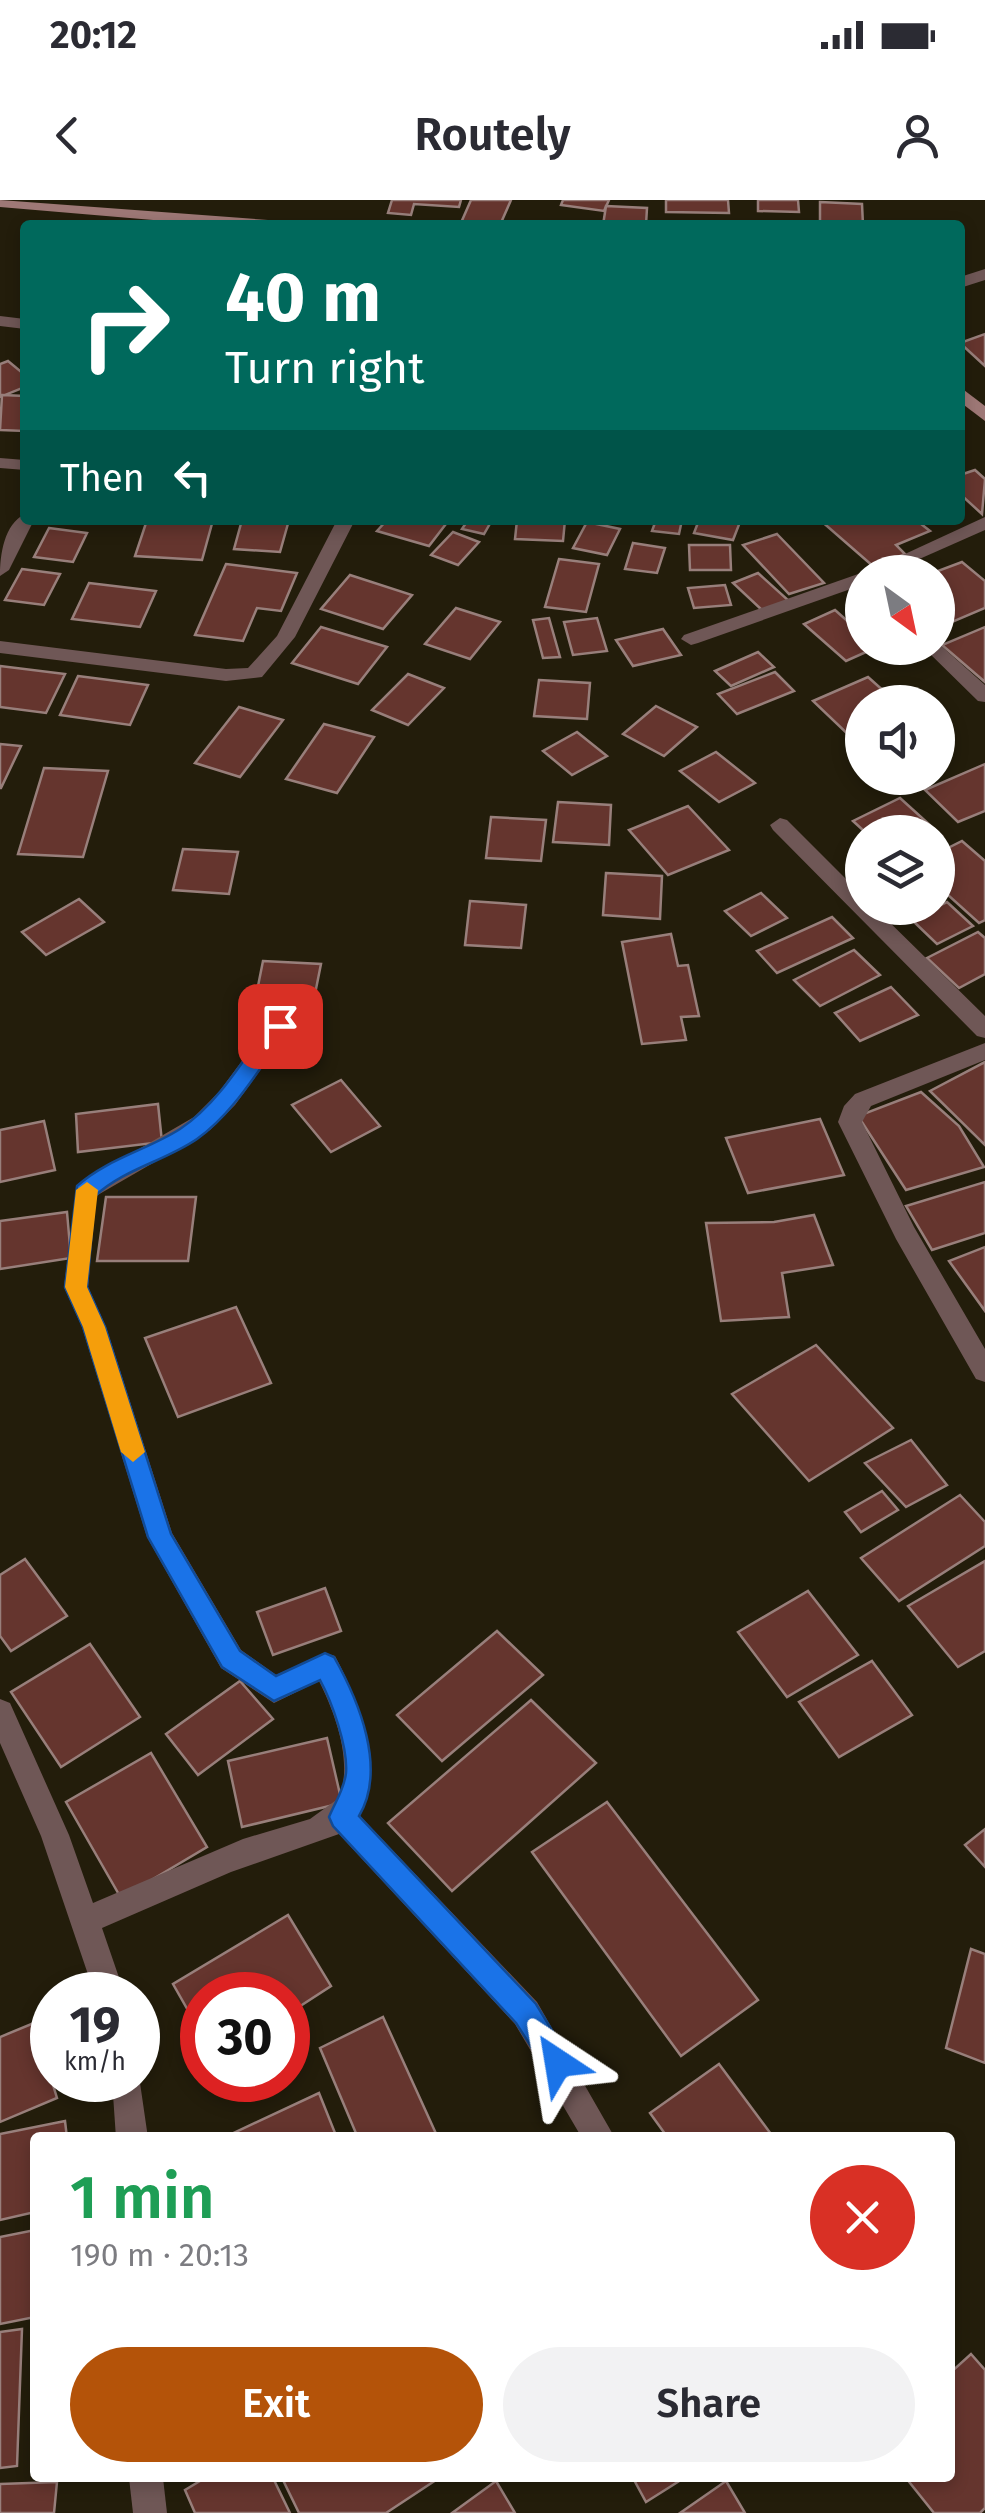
<!DOCTYPE html>
<meta charset="utf-8">
<style>
body{margin:0;font-family:"Fira Sans",sans-serif;background:#f2f2f3;color:#2b2b33;height:100vh;display:flex;flex-direction:column;font-size:38px;white-space:nowrap}
*{box-sizing:border-box;margin:0}
p{font-size:32px;color:#7c7c81}
.icon{flex:none;width:55px;height:55px;fill:none;stroke:currentColor;stroke-width:2;stroke-linecap:round;stroke-linejoin:round}
.map{position:relative;flex:1;overflow:hidden}
.details{position:absolute;left:30px;top:1932px;width:925px;height:350px;display:flex;flex-direction:column;background:#fff;border-radius:10px;box-shadow:0 5px 15px #0003}
.details>*{flex:none}
.top-card{position:absolute;left:20px;top:20px;width:945px;height:305px;border-radius:10px;box-shadow:0 5px 15px #0003;background:#00695c;color:#fff;overflow:hidden}
.needle{width:65px;rotate:147deg}
.buttons{position:absolute;left:845px;top:355px;display:grid;gap:20px}
.buttons a{display:grid;place-items:center;width:110px;height:110px;border-radius:50%;background:#fff;box-shadow:0 5px 15px #0003;font-size:50px}
.speed{position:absolute;left:30px;top:1772px;display:flex;gap:20px;font-size:50px;font-weight:700;text-align:center}
.speed>*{display:grid;place-content:center;width:130px;height:130px;border-radius:50%;background:#fff;box-shadow:0 5px 15px #0003;line-height:1}
.speed small{font-size:25px;font-weight:400}
.speed .limit{border:15px solid #d22;background:#fff;color:#111}
.pin{position:absolute;display:grid;place-items:center;width:85px;height:85px;color:#fff;margin:-42px;border-radius:20px;box-shadow:0 5px 15px #0006}
.me{position:absolute;width:110px;margin:-55px;rotate:327deg;stroke-linejoin:round;filter:drop-shadow(0 0 8px #0008)}
.turn{display:flex;align-items:center;gap:35px;height:210px;padding:0 40px;font-size:45px}
.turn .icon{width:130px;height:130px;stroke-width:2.5}
.turn b{display:block;font-size:70px;line-height:85px}
.then{display:flex;align-items:center;height:95px;padding:0 40px;background:#0003;gap:20px;font-size:38px}
.round{display:grid;place-items:center;flex:none;width:105px;height:105px;border-radius:52px;background:#f2f2f3}
.head{display:flex;align-items:center;justify-content:space-between;height:170px;padding:0 40px}
h1{font-size:60px;font-weight:600;line-height:75px;color:#1e9e55}
.primary-button{display:flex;gap:20px;margin-top:auto;padding:20px 40px}
.primary-button a{flex:1;height:115px;border-radius:60px;background:#b45309;color:#fff;font-size:40px;font-weight:600;line-height:115px;text-align:center}
.primary-button a+a{background:#f2f2f3;color:#2b2b33}
.status{display:flex;justify-content:space-between;align-items:center;height:70px;padding:0 50px;background:#fff;direction:ltr}
.status svg{height:28px;fill:currentColor}
header{display:flex;justify-content:space-between;align-items:center;height:130px;padding:0 40px;background:#fff;font-size:45px;font-weight:600}
.map>svg:first-child{display:block}
</style>
<div class="status"><b>20:12</b><svg viewBox="0 0 49 12"><path d="M0 12V9h3v3zM5 12V6h3v6zM10 12V3h3v9zM15 12V0h3v12zM26 1h20v11H26zM47 4h2v5h-2z"/></svg></div>
<header><svg class="icon" aria-label="back" viewBox="0 0 24 24"><path d="M15 5l-7 7 7 7"/></svg>Routely<svg class="icon" aria-label="person" viewBox="0 0 24 24"><circle cx="12" cy="8" r="4"/><path d="M4 21q1-7 8-7t8 7"/></svg></header>
<div class="map">
<svg width="985" height="2313" viewBox="0 0 985 2313">
<rect width="100%" height="100%" fill="#231d0b"/>
<g fill="#65352e" stroke="#987f7b" stroke-width="2.5">
<polygon points="461,0 459,7 414,4 411,15 388,13 392,0"/>
<polygon points="471,0 511,0 500,25 460,25"/>
<polygon points="563,0 609,0 604,11 561,5"/>
<polygon points="666,0 728,0 729,13 666,12"/>
<polygon points="758,0 798,0 799,12 758,11"/>
<polygon points="820,2 862,4 863,25 820,25"/>
<polygon points="606,6 647,8 646,25 603,25"/>
<polygon points="985,134 985,166 960,143"/>
<polygon points="8,161 25,175 25,187 0,197 0,164"/>
<polygon points="2,195 25,196 25,231 0,230"/>
<polygon points="975,270 985,279 982,314 960,294 960,275"/>
<polygon points="147,320 213,320 202,360 135,356"/>
<polygon points="242,320 289,320 280,352 234,349"/>
<polygon points="387,320 449,320 429,346 377,331"/>
<polygon points="468,320 492,320 484,334 462,329"/>
<polygon points="517,320 565,320 563,341 515,339"/>
<polygon points="656,320 682,320 679,334 652,331"/>
<polygon points="699,320 727,320 740,322 733,340 694,333"/>
<polygon points="820,320 916,320 930,331 896,345 905,354 874,367"/>
<polygon points="587,322 620,329 607,355 573,348"/>
<polygon points="49,328 87,333 73,362 34,357"/>
<polygon points="453,332 479,342 458,365 431,355"/>
<polygon points="777,334 824,383 789,394 743,345"/>
<polygon points="633,343 665,348 657,373 625,369"/>
<polygon points="689,345 730,345 731,370 690,370"/>
<polygon points="559,359 599,364 586,412 545,407"/>
<polygon points="962,362 985,381 985,408 938,428 935,372"/>
<polygon points="226,364 297,373 281,411 257,408 243,441 195,435"/>
<polygon points="22,369 60,374 44,405 5,400"/>
<polygon points="758,373 789,401 763,411 733,383"/>
<polygon points="350,375 412,395 383,429 321,409"/>
<polygon points="89,383 156,391 140,427 72,419"/>
<polygon points="725,385 731,405 694,408 688,388"/>
<polygon points="456,408 500,422 470,459 425,444"/>
<polygon points="835,410 862,434 862,448 875,448 846,461 804,424"/>
<polygon points="549,418 560,457 543,458 533,420"/>
<polygon points="597,418 607,451 573,455 564,422"/>
<polygon points="321,427 387,447 358,484 292,463"/>
<polygon points="985,427 985,482 942,445"/>
<polygon points="663,429 681,455 633,466 616,440"/>
<polygon points="758,452 774,467 731,486 715,471"/>
<polygon points="0,466 65,474 46,513 0,507"/>
<polygon points="775,472 794,491 737,514 718,494"/>
<polygon points="408,474 444,488 408,525 372,510"/>
<polygon points="78,476 148,485 130,525 60,515"/>
<polygon points="868,477 896,502 862,502 862,538 855,541 813,501"/>
<polygon points="539,480 590,483 587,519 534,516"/>
<polygon points="656,506 697,527 664,556 623,534"/>
<polygon points="239,507 283,520 240,577 195,563"/>
<polygon points="324,524 374,537 337,593 286,579"/>
<polygon points="577,532 607,556 572,575 543,551"/>
<polygon points="0,544 21,546 1,588 0,588"/>
<polygon points="716,552 755,583 719,602 680,571"/>
<polygon points="985,564 985,611 958,622 925,590"/>
<polygon points="44,568 108,571 83,657 18,654"/>
<polygon points="900,598 941,635 865,632 853,621"/>
<polygon points="558,602 611,605 609,645 553,642"/>
<polygon points="688,606 729,650 668,675 629,630"/>
<polygon points="491,617 546,620 541,661 486,658"/>
<polygon points="962,641 985,661 985,720 979,723 938,686 938,653"/>
<polygon points="183,649 238,652 229,694 173,690"/>
<polygon points="606,673 662,676 660,719 603,715"/>
<polygon points="761,693 787,718 751,736 725,711"/>
<polygon points="79,699 104,722 46,755 22,732"/>
<polygon points="470,701 526,705 521,748 465,745"/>
<polygon points="947,702 973,726 937,744 911,719"/>
<polygon points="832,717 853,738 777,773 757,751"/>
<polygon points="978,732 985,738 985,774 959,788 927,758"/>
<polygon points="671,734 678,766 688,765 699,816 681,817 686,840 642,844 622,742"/>
<polygon points="854,750 880,775 820,806 794,780"/>
<polygon points="263,761 321,764 312,809 254,806"/>
<polygon points="891,787 918,815 860,841 835,813"/>
<polygon points="985,862 985,945 930,891"/>
<polygon points="341,880 380,926 331,952 292,905"/>
<polygon points="921,892 959,926 984,967 906,990 858,916"/>
<polygon points="158,904 162,942 78,952 76,914"/>
<polygon points="820,919 844,975 748,993 726,938"/>
<polygon points="44,921 55,970 0,982 0,930"/>
<polygon points="985,982 985,1033 932,1050 906,1006"/>
<polygon points="106,997 196,997 188,1061 97,1061"/>
<polygon points="67,1012 71,1058 0,1069 0,1021"/>
<polygon points="814,1015 833,1065 782,1073 789,1117 721,1121 706,1023 774,1022"/>
<polygon points="985,1047 985,1111 949,1061"/>
<polygon points="236,1107 271,1183 178,1217 145,1138"/>
<polygon points="816,1145 893,1228 809,1281 732,1194"/>
<polygon points="911,1240 947,1285 906,1307 865,1263"/>
<polygon points="882,1291 898,1310 861,1332 845,1312"/>
<polygon points="960,1295 985,1322 985,1346 899,1401 861,1358"/>
<polygon points="25,1359 67,1416 11,1451 0,1436 0,1375"/>
<polygon points="985,1361 985,1451 958,1467 908,1406"/>
<polygon points="325,1388 341,1431 273,1455 257,1412"/>
<polygon points="808,1391 858,1455 787,1497 738,1432"/>
<polygon points="497,1431 543,1475 442,1561 397,1515"/>
<polygon points="90,1444 140,1517 61,1567 11,1492"/>
<polygon points="872,1461 912,1515 839,1557 799,1502"/>
<polygon points="240,1481 273,1519 198,1575 166,1534"/>
<polygon points="531,1500 596,1563 452,1691 388,1623"/>
<polygon points="327,1538 342,1603 242,1627 228,1561"/>
<polygon points="151,1553 207,1647 121,1698 66,1602"/>
<polygon points="607,1602 758,1800 681,1856 532,1652"/>
<polygon points="985,1629 985,1667 965,1645"/>
<polygon points="288,1715 331,1786 288,1814 288,1795 202,1795 202,1835 173,1784"/>
<polygon points="971,1749 985,1754 985,1863 946,1848"/>
<polygon points="383,1817 438,1938 358,1938 320,1848"/>
<polygon points="34,1823 57,1898 0,1922 0,1837"/>
<polygon points="719,1864 771,1934 668,1938 650,1913"/>
<polygon points="319,1893 337,1938 225,1938 225,1937"/>
<polygon points="65,1921 67,1938 35,1938 35,2012 0,2020 0,1934"/>
<polygon points="35,2030 35,2117 0,2124 0,2037"/>
<polygon points="22,2129 17,2266 0,2268 0,2132"/>
<polygon points="971,2154 985,2170 985,2308 980,2313 934,2313 906,2278 950,2278 950,2173"/>
<polygon points="205,2278 273,2278 290,2313 195,2313 185,2290"/>
<polygon points="282,2278 439,2278 386,2313 299,2313"/>
<polygon points="633,2278 684,2278 646,2302"/>
<polygon points="496,2281 515,2313 452,2313"/>
<polygon points="726,2281 745,2313 680,2313"/>
<polygon points="57,2282 54,2313 0,2313 0,2284"/>
</g>
<g fill="none" stroke-linecap="round" stroke-linejoin="round">
<g fill="#6f5756" fill-rule="evenodd">
<polygon points="985,69 985,80 960,88 960,77"/>
<polygon points="0,116 25,119 25,129 0,126"/>
<polygon points="0,258 25,260 25,270 0,268"/>
<path d="M25 314V320H34L9 370 0 376C0 355 4 324 25 314Z"/>
<polygon points="985,317 985,330 890,372 866,372"/>
<polygon points="337,320 355,320 295,437 262,477 226,481 0,453 0,441 226,469 248,468 277,436"/>
<polygon points="861,373 862,385 698,443 691,445 681,439 684,435"/>
<polygon points="938,443 985,485 985,502 978,501 924,448 938,448"/>
<polygon points="780,618 787,620 862,695 862,708 875,708 985,816 985,838 977,836 773,630 770,625"/>
<path d="M280 818 288 820 291 826 288 832 235 905 210 930 96 996 88 1087 106 1127 172 1333 241 1450 276 1475 325 1453 335 1456C361 1506 384 1561 360 1616L537 1802 615 1938H582L515 1824 339 1634 231 1672 102 1728 125 1795H95L41 1636 0 1543V1499L10 1503 69 1635 93 1703 243 1639 310 1619 339 1598C353 1562 336 1515 319 1481L274 1503 221 1468 147 1337 82 1127 64 1087 77 985 194 917 219 892 272 820Z"/>
<polygon points="985,843 985,860 871,906 862,922 914,1027 985,1149 985,1182 976,1179 896,1039 838,922 844,906 855,894"/>
<polygon points="138,1869 148,1938 116,1938 112,1880 138,1880"/>
<polygon points="129,2278 163,2278 167,2313 133,2313"/>
</g>
<g fill="#9e7876" fill-rule="evenodd">
<polygon points="0,0 268,20 276,25 212,25 0,7"/>
<polygon points="960,187 985,206 985,221 960,202"/>
</g>
</g>
<path fill="#1a73e8" stroke="#114b97" stroke-width="2.5" d="M280 818 290 826 287 831C259 868 235 912 197 939 165 961 124 969 95 996L87 1087 105 1127 171 1334 240 1451 276 1476 325 1453 334 1457C359 1501 387 1569 359 1616L536 1804 572 1863 568 1873 558 1877 548 1873 516 1823 333 1626 329 1617C335 1602 344 1590 346 1573 348 1547 332 1502 320 1480L274 1501 222 1467 148 1337 83 1127 65 1087 77 986C107 959 147 950 180 929 219 903 245 857 272 820Z"/>
<polygon fill="#f59e0b" points="87,982 98,990 87,1087 105,1127 145,1252 133,1262 121,1252 83,1127 65,1087 76,990"/>
</svg>
<div class="buttons">
<a><svg class="needle" viewBox="-14 -14 28 28"><path d="M0-13l5 13h-10z" fill="#e53935"/><path d="M0 13l5-13h-10z" fill="#7c7c81"/></svg></a>
<a><svg class="icon" aria-label="sound" viewBox="0 0 24 24"><path d="M4 9h4l5-4v14l-5-4H4zM17 9q2 3 0 6"/></svg></a>
<a><svg class="icon" aria-label="layers" viewBox="0 0 24 24"><path d="M12 4l9 5-9 5-9-5zM3 14l9 5 9-5"/></svg></a>
</div>
<div class="speed"><div>19<small>km/h</small></div><div class="limit">30</div></div>
<div class="pin" style="left:280px;top:826px;background:#d93025"><svg class="icon" aria-label="arrive" viewBox="0 0 24 24"><path d="M6 21V4h12l-3 4 3 4H6"/></svg></div>
<svg class="me" style="left:558px;top:1863px" viewBox="-20 -20 40 40"><path d="M0-17L14 15 0 8-14 15z" fill="#1a73e8" stroke="#fff" stroke-width="4"/></svg>
<div class="top-card">
<div class="turn"><svg class="icon" aria-label="right" viewBox="0 0 24 24"><path d="M7 20v-9h11M14 6l5 5-5 5"/></svg><div><b>40 m</b>Turn right</div></div>
<div class="then">Then<svg class="icon" aria-label="left" viewBox="0 0 24 24"><path d="M17 20v-9H6M10 6l-5 5 5 5"/></svg></div>
</div>
<section class="details">
<div class="head"><div><h1>1 min</h1><p>190 m · 20:13</p></div><a class="round" style="background:#d93025;color:#fff"><svg class="icon" aria-label="close" viewBox="0 0 24 24"><path d="M6 6l12 12M18 6L6 18"/></svg></a></div>
<div class="primary-button"><a>Exit</a><a>Share</a></div>
</section>
</div>
